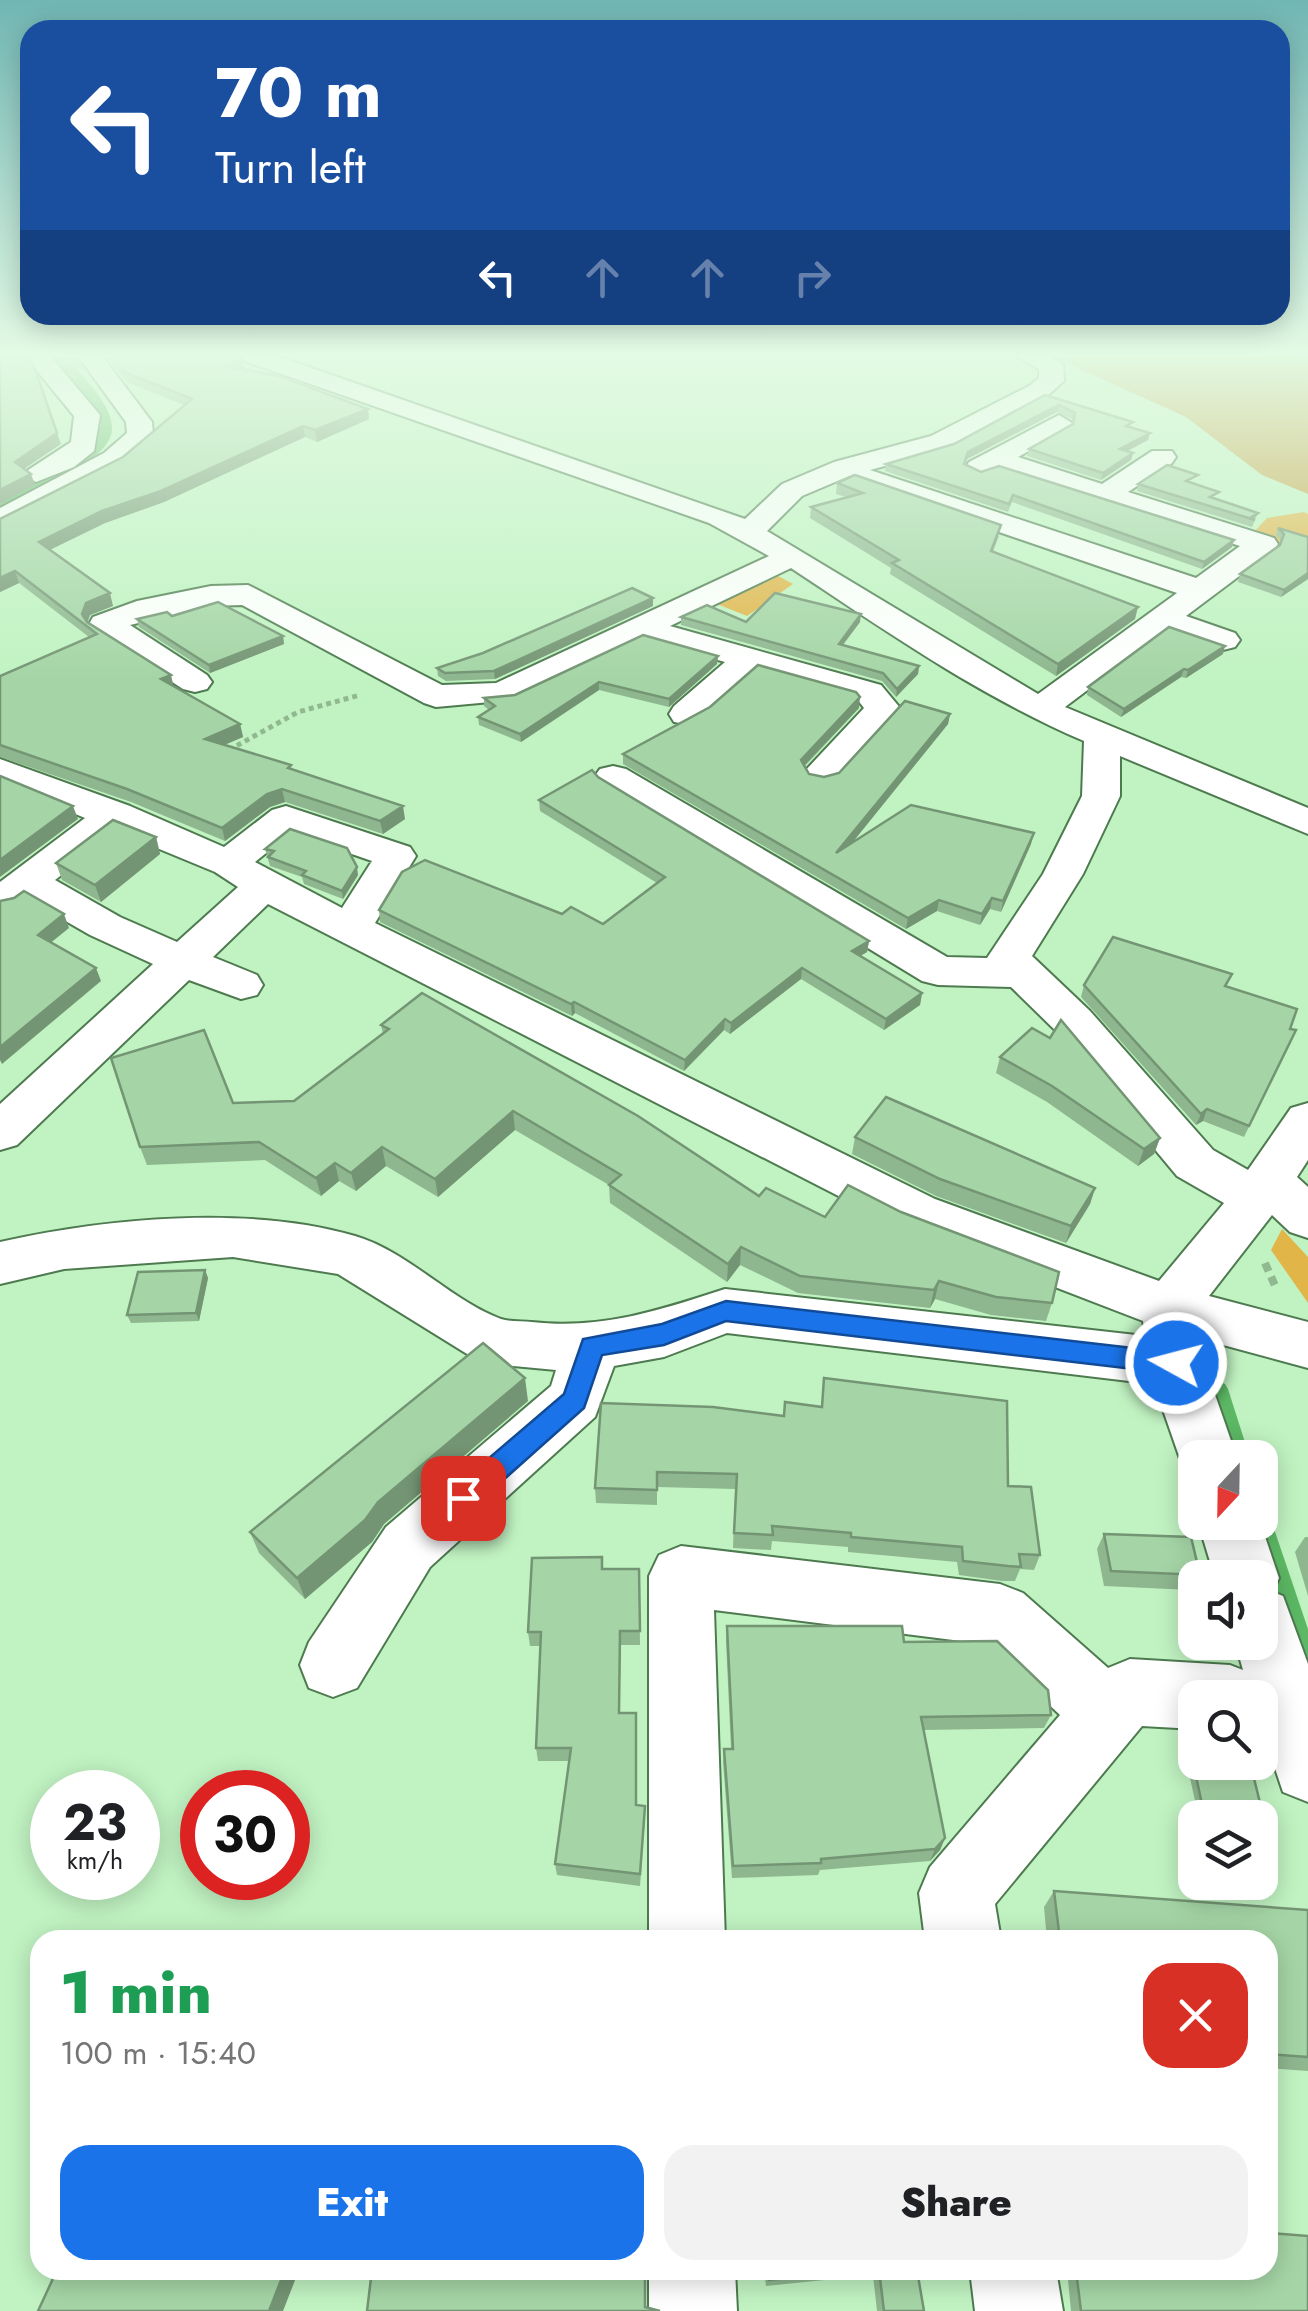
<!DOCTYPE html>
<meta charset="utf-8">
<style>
body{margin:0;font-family:Jost,sans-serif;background:#f2f2f2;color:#202124;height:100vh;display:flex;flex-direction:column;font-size:38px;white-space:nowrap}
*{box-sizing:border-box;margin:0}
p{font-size:32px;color:#757577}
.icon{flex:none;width:55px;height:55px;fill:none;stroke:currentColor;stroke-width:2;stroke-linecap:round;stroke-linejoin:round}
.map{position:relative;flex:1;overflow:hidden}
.side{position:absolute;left:30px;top:1930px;width:1248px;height:350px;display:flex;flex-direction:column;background:#fff;border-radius:30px;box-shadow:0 5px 25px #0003}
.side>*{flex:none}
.banner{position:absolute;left:20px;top:20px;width:1270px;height:305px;border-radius:30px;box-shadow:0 5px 25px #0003;background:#1a4fa0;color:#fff;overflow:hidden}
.needle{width:65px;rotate:202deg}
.fabs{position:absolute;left:1178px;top:1440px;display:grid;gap:20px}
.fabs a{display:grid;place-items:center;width:100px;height:100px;border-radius:20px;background:#fff;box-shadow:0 5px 25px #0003;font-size:50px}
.speed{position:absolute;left:30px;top:1770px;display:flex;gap:20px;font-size:50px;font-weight:700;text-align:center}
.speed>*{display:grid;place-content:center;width:130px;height:130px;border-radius:50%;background:#fff;box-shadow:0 5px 25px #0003;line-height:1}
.speed small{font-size:25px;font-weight:400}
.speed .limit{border:15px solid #d22;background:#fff;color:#111}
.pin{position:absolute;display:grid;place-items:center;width:85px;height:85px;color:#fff;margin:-42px;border-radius:20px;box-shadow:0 5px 15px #0006}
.me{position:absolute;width:110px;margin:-55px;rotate:277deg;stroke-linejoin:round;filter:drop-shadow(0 0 8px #0008)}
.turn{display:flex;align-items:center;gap:35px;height:210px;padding:0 30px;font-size:45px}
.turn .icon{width:130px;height:130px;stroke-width:2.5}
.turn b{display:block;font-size:70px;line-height:85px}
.lanes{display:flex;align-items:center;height:95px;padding:0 30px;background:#0003;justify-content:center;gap:50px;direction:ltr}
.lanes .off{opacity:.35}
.round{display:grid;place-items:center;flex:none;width:105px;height:105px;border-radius:30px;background:#f2f2f2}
.overview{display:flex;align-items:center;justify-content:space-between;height:170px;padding:0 30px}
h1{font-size:60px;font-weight:800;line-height:75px;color:#1e9e55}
.button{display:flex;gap:20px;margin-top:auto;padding:20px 30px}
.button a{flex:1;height:115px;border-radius:30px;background:#1a73e8;color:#fff;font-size:40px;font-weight:800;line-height:115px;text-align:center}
.button a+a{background:#f2f2f2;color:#202124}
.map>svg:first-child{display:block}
</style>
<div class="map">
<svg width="1308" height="2311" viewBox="0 0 1308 2311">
<rect width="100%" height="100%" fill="#c1f3c2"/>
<g fill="#e2b549">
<polygon points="1304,512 1308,514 1308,548 1298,551 1252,534 1267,518"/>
<polygon points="769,571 793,584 747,616 707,600"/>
<polygon points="1282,1229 1308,1257 1308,1303 1271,1250"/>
</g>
<polygon fill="#c79f43" points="1036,356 1308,356 1308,494 1262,475 1186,417 1073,366"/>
<path fill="#5cb864" d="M49 356H65C80 374 112 403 112 428 113 462 27 494 0 507V499C36 481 91 467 101 424Z"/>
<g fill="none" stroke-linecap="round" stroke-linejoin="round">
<g fill="#5cb864" fill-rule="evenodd">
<polygon points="1219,1382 1225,1384 1228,1389 1250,1458 1232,1458 1210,1389 1213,1384"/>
<polygon points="1260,1506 1267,1508 1269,1514 1308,1629 1308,1669 1301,1666 1298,1659 1254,1522 1260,1522"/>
</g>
<defs>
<g id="minor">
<polygon points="25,356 50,356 100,415 94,451 74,467 36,482 22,474 71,442 74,416"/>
<polygon points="78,356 102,356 152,422 153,435 124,465 0,529 0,508 104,453 127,433 126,422"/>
<path d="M242 356H277L745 519 782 484 834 462 931 436 1029 386 1039 378V369L1016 356H1049L1063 365 1064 381 1047 396 951 448 870 470 1196 578 1240 546 998 469 979 476 965 468 969 462 1059 415 1072 423 1068 429 1018 457 1102 484 1152 451H1172L1176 457 1172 463 1128 492 1274 538 1278 544 1274 550 1186 616 1235 633 1240 640 1235 647 1223 650 1166 631 1065 707 1308 808V834L1120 756V796L1083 874 1032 956 1090 1011 1213 1150 1248 1170 1291 1108 1308 1103V1160L1297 1177 1308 1187V1238L1290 1232 1272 1215 1209 1296 1308 1322V1368L1201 1339 1204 1363 1237 1458H1195V1480L1186 1476 1154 1384 727 1333 664 1357 614 1366 595 1417 430 1567 357 1688 333 1697 309 1688 300 1665 309 1642 386 1527 551 1386 556 1370 492 1364 472 1357 338 1274 233 1257 64 1269 0 1284V1242C106 1218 250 1205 355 1236 409 1252 450 1300 501 1319 510 1322 522 1321 532 1322 600 1330 661 1310 725 1289L1145 1336 1143 1321 899 1227 268 904 213 957 257 975 263 985 257 995 241 999 189 980 17 1145 0 1150V1104L153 964 90 935 29 900 19 908 0 911V882L85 818 0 783V759L130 806 224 847 272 810 286 806 410 847 416 856 375 923 935 1199 1159 1281 1224 1203 1177 1176 1058 1033 1011 987 938 985 922 981 600 785 594 777 600 769 613 766 626 769 947 957 987 958 1043 874 1082 796 1084 741C979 696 886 631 791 568L670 626 881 685 901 709 835 781 822 784 809 781 803 773 864 708 857 699 756 671C733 691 706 730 674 722L669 714 674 706 725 662 643 639 514 700 436 707 424 703 242 605 211 606 130 625 207 675 212 682 207 689 195 692 183 689 93 631 89 624 93 617 137 601 211 586 248 585 442 685 496 683 769 556 709 523 245 361ZM854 474 856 483 1177 593 1038 694 767 531 802 496ZM118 832 215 872 238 887 177 942 120 917 55 880ZM291 833 372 861 342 908 255 862Z"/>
<polygon points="1198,1522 1260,1522 1279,1578 1273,1592 1283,1596 1308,1664 1308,1802 1283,1792 1260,1724 1260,1698 1195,1698 1195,1729 1142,1726 995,1904 1001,1940 925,1940 919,1893 930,1867 1060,1715 985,1644 714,1610 725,1940 649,1940 649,1576 659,1555 681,1546 1000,1584 1023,1593 1108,1668 1130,1659 1230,1665 1243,1670 1235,1642 1260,1642 1260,1578 1215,1578"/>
<polygon points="649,2270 735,2270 737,2311 649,2311"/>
<polygon points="970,2270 1056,2270 1063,2311 975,2311"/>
</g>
</defs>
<use href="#minor" stroke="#4e7a50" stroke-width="4"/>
<polyline stroke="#91b991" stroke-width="5" stroke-dasharray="5 4" stroke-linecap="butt" points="229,750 298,712 360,695"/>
<polyline stroke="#91b991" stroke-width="8" stroke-dasharray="9 6" stroke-linecap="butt" points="1265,1263 1276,1288"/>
<use href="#minor" fill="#fff" fill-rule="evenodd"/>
</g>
<g fill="#8eb78f">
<polygon points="54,356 79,356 84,370 62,364"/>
<polygon points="105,356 236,356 244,368 242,369 368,409 369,419 317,442 305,437 164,502 105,523 50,550 113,606 90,615 87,622 174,687 240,724 243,737 224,745 291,765 292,770 405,819 383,834 285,802 270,807 225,841 131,802 0,757 0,676 89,637 19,583 0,592 0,519 123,457 184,405 127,382"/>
<polygon points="1045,395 1132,427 1148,440 1127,451 1133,453 1131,460 1101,480 1027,456 1029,449 1073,424 1074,420 1057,412 967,459 965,465 981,472 1234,540 1232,547 1202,569 1012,502 1008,512 885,471 886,464 954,444"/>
<polygon points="1196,482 1193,483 1216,499 1258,513 1252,527 1137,491 1138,484"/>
<polygon points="837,483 999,536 993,552 1135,619 1056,676 890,574 891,568 810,518 811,507 846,497 836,494"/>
<polygon points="1278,528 1308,537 1308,579 1281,597 1238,582 1240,574 1280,545 1281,541 1276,535"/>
<polygon points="653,606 495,679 446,681 438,676 437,668 483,653"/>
<polygon points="681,617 746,622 860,622 843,645 919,666 918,674 896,697 882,681 681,625"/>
<polygon points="137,619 283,636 284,644 210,673 139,627"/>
<polygon points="1223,654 1186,678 1181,677 1121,717 1087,695 1088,687"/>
<polygon points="718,656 717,664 669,707 599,690 521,742 479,725 478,717 489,710 484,706 484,698 515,695"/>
<polygon points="859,708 805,766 809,774 824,777 839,773 950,714 948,724 852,843 1031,844 1001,912 990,909 980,925 937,911 906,929 623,764 623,754"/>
<polygon points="598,777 869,941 867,952 860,956 922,993 920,1005 884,1030 801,979 730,1034 724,1030 684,1071 575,1013 572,1016 380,922 379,910 562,914 603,924 657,883 540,811 539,800"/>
<polygon points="156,837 160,854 101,902 62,880 56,863"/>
<polygon points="265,849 358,875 343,899 304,884 302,877 270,866"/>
<polygon points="1084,985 1227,987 1290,1029 1296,1030 1244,1137 1203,1121 1196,1125 1081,997"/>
<polygon points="381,1025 759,1196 825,1217 1052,1303 1046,1321 991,1315 935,1299 930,1308 798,1293 740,1265 727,1282 610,1203 609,1185 515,1130 438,1197 386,1166 356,1191 339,1181 321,1196 265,1160 147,1165 140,1147 233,1103 294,1101 383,1034"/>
<polygon points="1000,1057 1160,1138 1154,1154 1138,1166 1047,1102 996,1073"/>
<polygon points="855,1137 1095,1188 1090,1204 1066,1243 936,1196 852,1154"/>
<polygon points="205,1270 208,1278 199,1321 131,1323 127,1315"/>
<polygon points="824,1378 1008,1486 1040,1555 1034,1570 1020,1569 1015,1581 1002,1581 959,1575 957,1562 848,1552 848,1547 772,1541 771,1550 733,1548 735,1489 657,1487 657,1505 596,1503 595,1488 784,1416 821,1407"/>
<polygon points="528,1401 384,1524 372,1542 305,1599 259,1553 250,1532"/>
<polygon points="1104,1534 1200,1575 1198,1578 1195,1578 1195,1583 1191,1590 1104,1586 1097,1549"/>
<polygon points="1305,1537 1308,1537 1308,1596 1295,1552"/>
<polygon points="603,1569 639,1569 640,1645 621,1645 619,1713 637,1805 645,1818 640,1886 557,1875 555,1864 569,1761 538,1761 536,1748 541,1646 530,1646 528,1632"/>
<polygon points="727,1626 904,1642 1051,1715 1044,1728 923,1730 945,1838 940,1850 930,1861 820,1870 818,1875 732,1878 723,1762 724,1749 731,1749 726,1641"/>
<polygon points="1190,1749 1261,1807 1255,1813 1197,1810 1185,1755"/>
<polygon points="1054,1891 1308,1910 1308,2071 1268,2068 1268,1940 1047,1940 1044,1907"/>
<polygon points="1269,2233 1308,2311 1071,2311 1067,2270 1268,2270 1268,2234"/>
<polygon points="764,2270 917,2270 924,2311 877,2311 873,2275 766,2286"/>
</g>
<g fill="#749574">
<polygon points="242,358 244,368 227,376 225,366"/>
<polygon points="1059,405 1057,412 967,459 963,471 968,452"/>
<polygon points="368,409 369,419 317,442 315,430"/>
<polygon points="303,426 305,437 164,502 105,523 43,553 39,542 102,511"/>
<polygon points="57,433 61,444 18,473 15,462"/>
<polygon points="1150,433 1148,440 1118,456 1120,449"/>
<polygon points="1133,453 1131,460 1101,480 1103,473"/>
<polygon points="31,474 35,485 0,504 0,490"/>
<polygon points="1234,540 1232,547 1202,569 1204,562"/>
<polygon points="15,571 19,583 0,592 0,578"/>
<polygon points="1308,573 1308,579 1281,597 1284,590"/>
<polygon points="110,593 113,606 90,615 86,626 82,614 86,603"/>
<polygon points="653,598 653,606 495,679 494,671"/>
<polygon points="1138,607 1135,619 1056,676 1058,664"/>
<polygon points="861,614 860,622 838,651 839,644"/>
<polygon points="283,636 284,644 210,673 209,665"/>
<polygon points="1225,646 1223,654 1186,678 1188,670"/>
<polygon points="718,656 717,664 669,707 669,699"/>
<polygon points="919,666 918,674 896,697 897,689"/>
<polygon points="1184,669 1181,677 1121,717 1124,709"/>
<polygon points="171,675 174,688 161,679"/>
<polygon points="599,682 599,690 521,742 520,734"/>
<polygon points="860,697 859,708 800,770 801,760"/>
<polygon points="950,714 948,724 835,864 836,853"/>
<polygon points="240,724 243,737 208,752 205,739"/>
<polygon points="282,789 285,802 270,807 225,841 222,828 267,794"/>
<polygon points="73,806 78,819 0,877 0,860"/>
<polygon points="403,806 405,819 383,834 380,821"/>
<polygon points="1034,833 1031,844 1001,912 1003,901"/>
<polygon points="156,837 160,854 101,902 95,885"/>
<polygon points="357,867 358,875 343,899 342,891"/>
<polygon points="992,898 990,909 980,925 982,914"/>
<polygon points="939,900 937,911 906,929 908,918"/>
<polygon points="64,914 69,928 43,949 38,935"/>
<polygon points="869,941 867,952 850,962 852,951"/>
<polygon points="96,968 101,981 2,1064 0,1060 0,1047"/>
<polygon points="802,968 801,979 730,1034 731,1023"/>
<polygon points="922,993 920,1005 884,1030 886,1019"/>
<polygon points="574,1002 575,1013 572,1016 571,1004"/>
<polygon points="725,1019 724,1030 684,1071 685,1060"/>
<polygon points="1207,1109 1203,1121 1196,1125 1201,1114"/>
<polygon points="513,1111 515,1130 438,1197 435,1179"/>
<polygon points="1160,1138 1154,1154 1138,1166 1144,1149"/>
<polygon points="382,1147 386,1166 356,1191 351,1173"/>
<polygon points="335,1163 339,1181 321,1196 316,1178"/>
<polygon points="1095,1188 1090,1204 1066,1243 1071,1226"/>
<polygon points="741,1247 740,1265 727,1282 728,1264"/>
<polygon points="205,1270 208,1278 199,1321 196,1313"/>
<polygon points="939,1281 935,1299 930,1308 934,1290"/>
<polygon points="525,1378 528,1401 384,1524 372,1542 305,1599 297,1578 378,1502"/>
<polygon points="945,1838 940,1850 930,1861 935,1849"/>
<polygon points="285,2270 299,2270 283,2311 269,2311"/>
</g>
<g fill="#a5d5a6" stroke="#749574" stroke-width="2.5">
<polygon points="0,356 27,356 34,366 57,433 15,462 31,474 0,490"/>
<polygon points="111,356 236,356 242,358 225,366 279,376 368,409 315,430 303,426 161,491 102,511 39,542 110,593 86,603 82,614 87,622 171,675 161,679 240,724 205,739 291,765 288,768 403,806 380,821 282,789 267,794 222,828 127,789 0,745 0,676 97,634 15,571 0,578 0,519 123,457 192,399 124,372"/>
<polygon points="1045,395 1133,422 1126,426 1150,433 1120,449 1133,453 1103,473 1029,449 1073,424 1075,413 1059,405 968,452 964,464 981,472 999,466 1234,540 1204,562 1013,495 1009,504 886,464 954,444"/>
<polygon points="1167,465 1198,475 1186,481 1219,492 1210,497 1258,513 1250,518 1255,520 1138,484"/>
<polygon points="855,475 1001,525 991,551 1138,607 1058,664 892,563 899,560 811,507 863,493 837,483"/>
<polygon points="1278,528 1308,537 1308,573 1284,590 1240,574 1280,545 1284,534"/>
<polygon points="632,588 653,598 494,671 445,673 437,668 483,653"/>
<polygon points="775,593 861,614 839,644 919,666 897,689 883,673 681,617 707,605 746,622"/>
<polygon points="218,602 283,636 209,665 137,619 167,612 172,616"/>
<polygon points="1169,627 1225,646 1188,670 1184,669 1124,709 1088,687"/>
<polygon points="643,635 718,656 669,699 599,682 520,734 478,717 495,706 484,698 515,695"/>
<polygon points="758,665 856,692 860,697 801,760 809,774 824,777 839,773 905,701 950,714 836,853 911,805 1034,833 1003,901 992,898 982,914 939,900 908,918 623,754 710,707"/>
<polygon points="592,770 598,777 869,941 852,951 922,993 886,1019 802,968 731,1023 725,1019 685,1060 574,1002 571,1004 379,910 402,872 425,860 562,914 571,907 603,924 665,877 539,800"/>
<polygon points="0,776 73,806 0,860"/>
<polygon points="113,820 156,837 95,885 56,863"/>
<polygon points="290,829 347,848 357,867 342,891 302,875 306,871 268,857 274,851 265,849"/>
<polygon points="24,891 64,914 38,935 96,968 0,1047 0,901 14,898"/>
<polygon points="1113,937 1232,974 1225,986 1297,1009 1290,1029 1296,1030 1249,1126 1207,1109 1201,1114 1084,985"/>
<polygon points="422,993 638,1116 759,1196 766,1188 825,1217 848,1185 901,1212 1059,1272 1052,1303 996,1297 939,1281 934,1290 800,1276 741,1247 728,1264 609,1185 621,1175 513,1111 435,1179 382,1147 351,1173 335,1163 316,1178 259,1142 140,1147 111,1058 204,1030 233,1103 294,1101 389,1029 381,1025"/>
<polygon points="1061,1020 1160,1138 1144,1149 1052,1086 1000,1057 1032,1028 1050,1038"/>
<polygon points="886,1097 1095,1188 1071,1226 940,1179 855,1137"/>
<polygon points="205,1270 196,1313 127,1315 138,1272"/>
<polygon points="483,1343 525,1378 378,1502 365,1520 297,1578 250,1532"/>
<polygon points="824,1378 1007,1401 1008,1486 1031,1487 1040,1555 1019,1554 1021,1567 1008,1566 963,1561 962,1547 851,1537 851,1533 772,1526 773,1535 734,1533 737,1474 657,1472 657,1490 595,1488 601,1403 713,1407 784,1416 785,1402 822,1407"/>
<polygon points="1104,1534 1191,1537 1200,1575 1111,1571"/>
<polygon points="602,1557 602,1569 639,1569 640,1631 620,1631 619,1713 636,1713 636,1805 645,1806 640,1874 555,1864 571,1748 536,1748 541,1632 528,1632 532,1558"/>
<polygon points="727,1626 902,1626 904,1642 997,1641 1048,1690 1051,1715 921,1717 945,1838 935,1849 821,1859 821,1863 733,1866 724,1749 733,1749"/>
<polygon points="1190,1749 1195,1749 1195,1762 1250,1762 1261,1807 1202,1804"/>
<polygon points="1054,1891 1308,1910 1308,2057 1268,2054 1268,1940 1060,1940"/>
<polygon points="1269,2233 1308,2236 1308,2311 1081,2311 1076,2270 1268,2270 1268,2256 1273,2257"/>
<polygon points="57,2270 285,2270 269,2311 38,2311"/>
<polygon points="372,2270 645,2270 645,2307 660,2311 367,2311"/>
<polygon points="768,2270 867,2270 769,2280"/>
<polygon points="879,2270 917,2270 924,2311 884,2311"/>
</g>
<linearGradient id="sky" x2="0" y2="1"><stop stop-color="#70b6b3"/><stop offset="0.52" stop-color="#e3fae4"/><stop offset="1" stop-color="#e3fae4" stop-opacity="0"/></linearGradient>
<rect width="1308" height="679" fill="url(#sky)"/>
<polygon fill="#1a73e8" stroke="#114b97" stroke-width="2.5" points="726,1301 1176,1353 1185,1356 1189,1363 1185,1371 1176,1374 726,1321 664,1345 602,1355 584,1408 473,1507 463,1511 453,1507 449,1498 453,1489 564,1394 583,1339 662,1324"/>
</svg>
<div class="fabs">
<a><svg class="needle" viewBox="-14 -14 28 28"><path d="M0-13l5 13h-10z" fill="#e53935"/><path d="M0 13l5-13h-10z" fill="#757577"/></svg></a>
<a><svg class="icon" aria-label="sound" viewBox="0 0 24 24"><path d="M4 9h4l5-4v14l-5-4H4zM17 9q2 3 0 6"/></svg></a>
<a><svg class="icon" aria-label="search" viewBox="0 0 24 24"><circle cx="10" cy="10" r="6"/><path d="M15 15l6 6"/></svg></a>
<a><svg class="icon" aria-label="layers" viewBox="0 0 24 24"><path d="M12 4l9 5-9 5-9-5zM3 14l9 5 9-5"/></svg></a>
</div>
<div class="speed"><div>23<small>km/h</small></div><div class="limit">30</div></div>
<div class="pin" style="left:463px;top:1498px;background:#d93025"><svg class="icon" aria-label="arrive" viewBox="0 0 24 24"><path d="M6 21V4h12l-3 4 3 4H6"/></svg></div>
<svg class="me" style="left:1176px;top:1363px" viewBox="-20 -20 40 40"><circle r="17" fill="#1a73e8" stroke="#fff" stroke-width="3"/><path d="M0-11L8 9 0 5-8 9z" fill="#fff"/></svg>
<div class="banner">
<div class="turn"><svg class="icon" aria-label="left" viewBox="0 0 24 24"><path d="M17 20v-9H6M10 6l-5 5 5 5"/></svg><div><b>70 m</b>Turn left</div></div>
<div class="lanes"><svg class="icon" aria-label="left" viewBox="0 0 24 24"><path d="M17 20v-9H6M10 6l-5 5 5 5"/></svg><svg class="icon off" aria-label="ahead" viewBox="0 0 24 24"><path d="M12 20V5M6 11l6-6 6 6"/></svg><svg class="icon off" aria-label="ahead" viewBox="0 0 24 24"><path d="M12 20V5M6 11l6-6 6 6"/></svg><svg class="icon off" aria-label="right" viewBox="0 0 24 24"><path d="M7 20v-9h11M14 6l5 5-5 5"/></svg></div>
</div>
<section class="side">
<div class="overview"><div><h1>1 min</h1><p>100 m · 15:40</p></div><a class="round" style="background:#d93025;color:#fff"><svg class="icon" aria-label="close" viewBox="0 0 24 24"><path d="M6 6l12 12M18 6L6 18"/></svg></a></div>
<div class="button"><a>Exit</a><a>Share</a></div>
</section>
</div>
